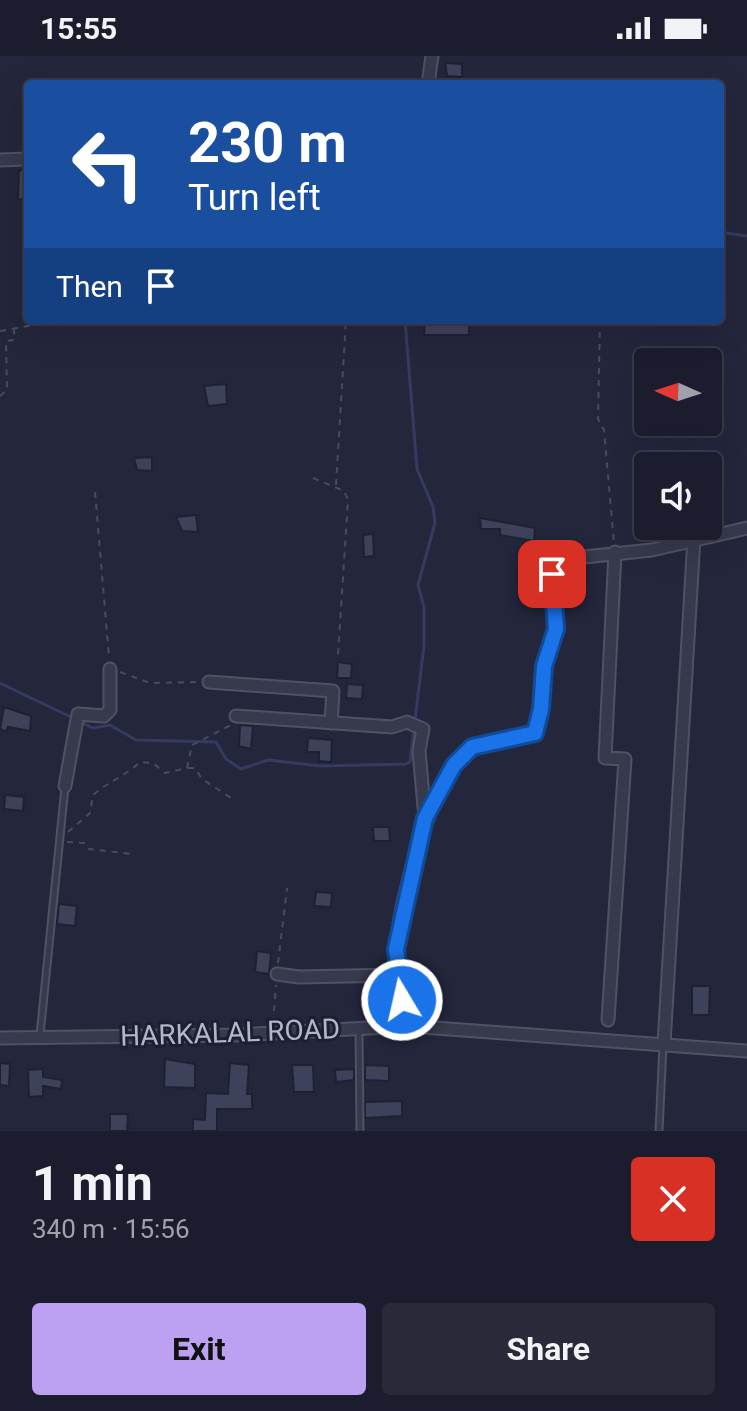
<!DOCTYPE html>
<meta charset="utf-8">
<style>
body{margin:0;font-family:Roboto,sans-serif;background:#282939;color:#f1f3f6;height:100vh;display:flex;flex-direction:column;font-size:30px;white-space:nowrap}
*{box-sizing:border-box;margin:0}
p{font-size:26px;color:#a0a1aa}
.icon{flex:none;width:44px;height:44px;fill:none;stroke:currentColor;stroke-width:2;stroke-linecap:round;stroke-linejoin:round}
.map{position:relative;height:1075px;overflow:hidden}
.side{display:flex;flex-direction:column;background:#1b1c2d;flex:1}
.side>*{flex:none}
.guide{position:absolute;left:24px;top:24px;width:700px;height:244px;border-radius:8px;box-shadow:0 8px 32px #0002,0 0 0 2px #393a49;background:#1a4fa0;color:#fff;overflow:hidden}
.needle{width:52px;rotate:273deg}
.tools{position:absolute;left:634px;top:292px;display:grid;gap:16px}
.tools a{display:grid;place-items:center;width:88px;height:88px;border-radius:8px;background:#1b1c2d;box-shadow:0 8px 32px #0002,0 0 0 2px #393a49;font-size:40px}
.pin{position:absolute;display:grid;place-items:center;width:68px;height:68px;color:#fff;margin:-34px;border-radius:16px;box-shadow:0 4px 12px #0006}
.me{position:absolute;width:88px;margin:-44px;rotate:351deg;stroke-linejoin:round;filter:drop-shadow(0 0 6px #0008)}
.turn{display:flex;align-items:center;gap:28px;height:168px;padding:0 32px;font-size:36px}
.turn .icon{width:104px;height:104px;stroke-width:2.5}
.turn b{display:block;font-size:56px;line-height:68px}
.then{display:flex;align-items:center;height:76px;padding:0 32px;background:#0003;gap:16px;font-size:30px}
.round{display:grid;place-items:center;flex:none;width:84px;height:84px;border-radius:8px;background:#282939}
.head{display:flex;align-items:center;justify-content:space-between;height:136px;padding:0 32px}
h1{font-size:48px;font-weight:700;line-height:60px}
.button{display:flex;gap:16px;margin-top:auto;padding:16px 32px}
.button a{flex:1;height:92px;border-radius:8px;background:#bca0f2;color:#111;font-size:32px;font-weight:700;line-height:92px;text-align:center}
.button a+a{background:#282939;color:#f1f3f6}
.status{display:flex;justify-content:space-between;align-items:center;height:56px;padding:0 40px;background:#1b1c2d;direction:ltr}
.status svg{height:22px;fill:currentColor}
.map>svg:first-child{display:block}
</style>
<div class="status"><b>15:55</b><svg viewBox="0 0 49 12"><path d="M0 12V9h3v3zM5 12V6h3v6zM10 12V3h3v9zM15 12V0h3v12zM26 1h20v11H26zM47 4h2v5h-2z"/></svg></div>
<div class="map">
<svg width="747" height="1075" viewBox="0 0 747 1075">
<rect width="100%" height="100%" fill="#24263c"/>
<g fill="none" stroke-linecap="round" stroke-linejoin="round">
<g stroke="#363a61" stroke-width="3">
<polyline points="720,176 747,180"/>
<polyline points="405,264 417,413 433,451 435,467 418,529 424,551 424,589 415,664"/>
<polyline points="0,627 75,663"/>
<polyline points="82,667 93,672 110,669 136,684 216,686 226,703 241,713 268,704 320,710 406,708 410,706 414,672"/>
</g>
</g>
<g fill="#3e415a" stroke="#1f2133" stroke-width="2">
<polygon points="445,7 462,8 462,21 447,20"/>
<polygon points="19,114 28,115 28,144 18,143"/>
<polygon points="425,264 469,265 469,279 424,279"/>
<polygon points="226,328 227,348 208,350 204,330"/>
<polygon points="152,401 152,415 137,414 134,402"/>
<polygon points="196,459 198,476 182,475 176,461"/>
<polygon points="480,462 535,472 534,485 500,479 500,473 481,473"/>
<polygon points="373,478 374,500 364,501 363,479"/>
<polygon points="338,606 352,608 351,622 337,622"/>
<polygon points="347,628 363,629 362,643 346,642"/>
<polygon points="4,651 31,660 30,675 8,671 6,676 0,673"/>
<polygon points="240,669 253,670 251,693 239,690"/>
<polygon points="308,682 332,684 331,706 319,705 319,696 307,696"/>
<polygon points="5,739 24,741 23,755 4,753"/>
<polygon points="373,771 389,771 390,785 374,785"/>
<polygon points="316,836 332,837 331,851 314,850"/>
<polygon points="59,848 77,850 75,870 57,868"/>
<polygon points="257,895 271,897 269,918 255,916"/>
<polygon points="692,930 710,930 709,959 692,959"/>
<polygon points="165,1003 195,1008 195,1032 164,1031"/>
<polygon points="0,1007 10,1008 9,1030 0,1029"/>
<polygon points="230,1007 249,1009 247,1038 252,1038 252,1053 217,1053 217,1075 193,1075 193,1063 205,1064 206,1037 228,1038"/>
<polygon points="292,1009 313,1009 314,1036 294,1036"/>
<polygon points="365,1009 389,1010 389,1025 365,1024"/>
<polygon points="43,1013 43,1021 62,1024 61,1033 43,1030 43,1040 29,1041 28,1014"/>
<polygon points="354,1013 354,1024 336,1026 335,1014"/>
<polygon points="402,1045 402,1060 365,1062 365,1046"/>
<polygon points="110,1058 128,1058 127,1075 110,1075"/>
</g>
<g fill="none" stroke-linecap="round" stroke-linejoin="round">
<defs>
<g id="lane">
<polyline points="359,972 360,1075"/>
<polyline points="40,979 65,731"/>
<polyline points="659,1075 663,989"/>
</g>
<g id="street">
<polyline points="428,28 432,0"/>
<polyline points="0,104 28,103"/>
<polyline points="209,626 333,635 331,667"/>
<polyline points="236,660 392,671 407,666 423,673 419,695 425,762"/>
<polyline points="65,730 78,658 104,660 110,654 110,613"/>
<polyline points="277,918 299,921 396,919"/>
<polyline points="608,964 625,703 605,702 615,496"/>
<path d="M408 970C402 944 394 918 396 891 400 841 431 725 470 693 484 682 517 681 535 677L541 653 544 610 556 573 552 518 565 503 652 494 747 472"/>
<polyline points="0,982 237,979 408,970 747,995"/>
<polyline points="664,988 694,482"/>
</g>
</defs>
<use href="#lane" stroke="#505264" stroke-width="9"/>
<use href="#street" stroke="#505264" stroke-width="15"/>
<g stroke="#43505a" stroke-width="2" stroke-dasharray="6 6" stroke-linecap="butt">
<polyline points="600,264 598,363 604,374 614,487"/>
<polyline points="0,275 62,264"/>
<polyline points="0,340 7,334 6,285 14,284 14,274"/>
<polyline points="313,422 344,435 348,444 338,599"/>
<polyline points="336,429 346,264"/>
<polyline points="95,436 109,601"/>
<polyline points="120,616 150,627 200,626"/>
<polyline points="188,712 195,712 202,723 231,742"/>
<path d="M68 776 90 757 93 739C108 726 125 720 140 706L153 707 165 717 187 712 192 689 231 669"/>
<polyline points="67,786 85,787 89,793 132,798"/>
<polyline points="278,907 287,832"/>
<polyline points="273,967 276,929"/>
</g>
<use href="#lane" stroke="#37394c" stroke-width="5"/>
<use href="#street" stroke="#37394c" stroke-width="11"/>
</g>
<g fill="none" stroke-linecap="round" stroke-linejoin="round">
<defs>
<polyline id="route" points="402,944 396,893 425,762 454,709 472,691 535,677 541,653 544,610 556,573 552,518"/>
</defs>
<use href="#route" stroke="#114b97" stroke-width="20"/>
<use href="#route" stroke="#1a73e8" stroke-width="14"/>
</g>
<g text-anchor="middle" stroke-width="6" stroke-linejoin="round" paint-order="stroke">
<g font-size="28" fill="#b3b5c8" stroke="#1d1f31">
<text transform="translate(230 976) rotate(-2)" y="10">HARKALAL ROAD</text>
</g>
</g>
</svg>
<div class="tools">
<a><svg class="needle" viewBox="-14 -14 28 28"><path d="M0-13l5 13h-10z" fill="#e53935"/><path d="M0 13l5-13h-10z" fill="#a0a1aa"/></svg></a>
<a><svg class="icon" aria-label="sound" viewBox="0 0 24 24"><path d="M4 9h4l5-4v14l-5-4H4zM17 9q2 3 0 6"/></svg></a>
</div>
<div class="pin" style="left:552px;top:518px;background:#d93025"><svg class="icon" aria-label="arrive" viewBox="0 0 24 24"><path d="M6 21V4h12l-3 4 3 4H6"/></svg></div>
<svg class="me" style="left:402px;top:944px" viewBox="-20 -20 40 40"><circle r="17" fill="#1a73e8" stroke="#fff" stroke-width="3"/><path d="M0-11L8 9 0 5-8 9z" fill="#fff"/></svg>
<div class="guide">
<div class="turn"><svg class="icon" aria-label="left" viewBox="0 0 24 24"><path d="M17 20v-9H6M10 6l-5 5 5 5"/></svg><div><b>230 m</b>Turn left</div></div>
<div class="then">Then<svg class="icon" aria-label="arrive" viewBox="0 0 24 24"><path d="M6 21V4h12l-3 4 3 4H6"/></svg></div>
</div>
</div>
<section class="side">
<div class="head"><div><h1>1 min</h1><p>340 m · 15:56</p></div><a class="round" style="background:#d93025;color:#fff"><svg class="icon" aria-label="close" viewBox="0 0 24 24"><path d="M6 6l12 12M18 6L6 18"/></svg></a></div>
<div class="button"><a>Exit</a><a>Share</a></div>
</section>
